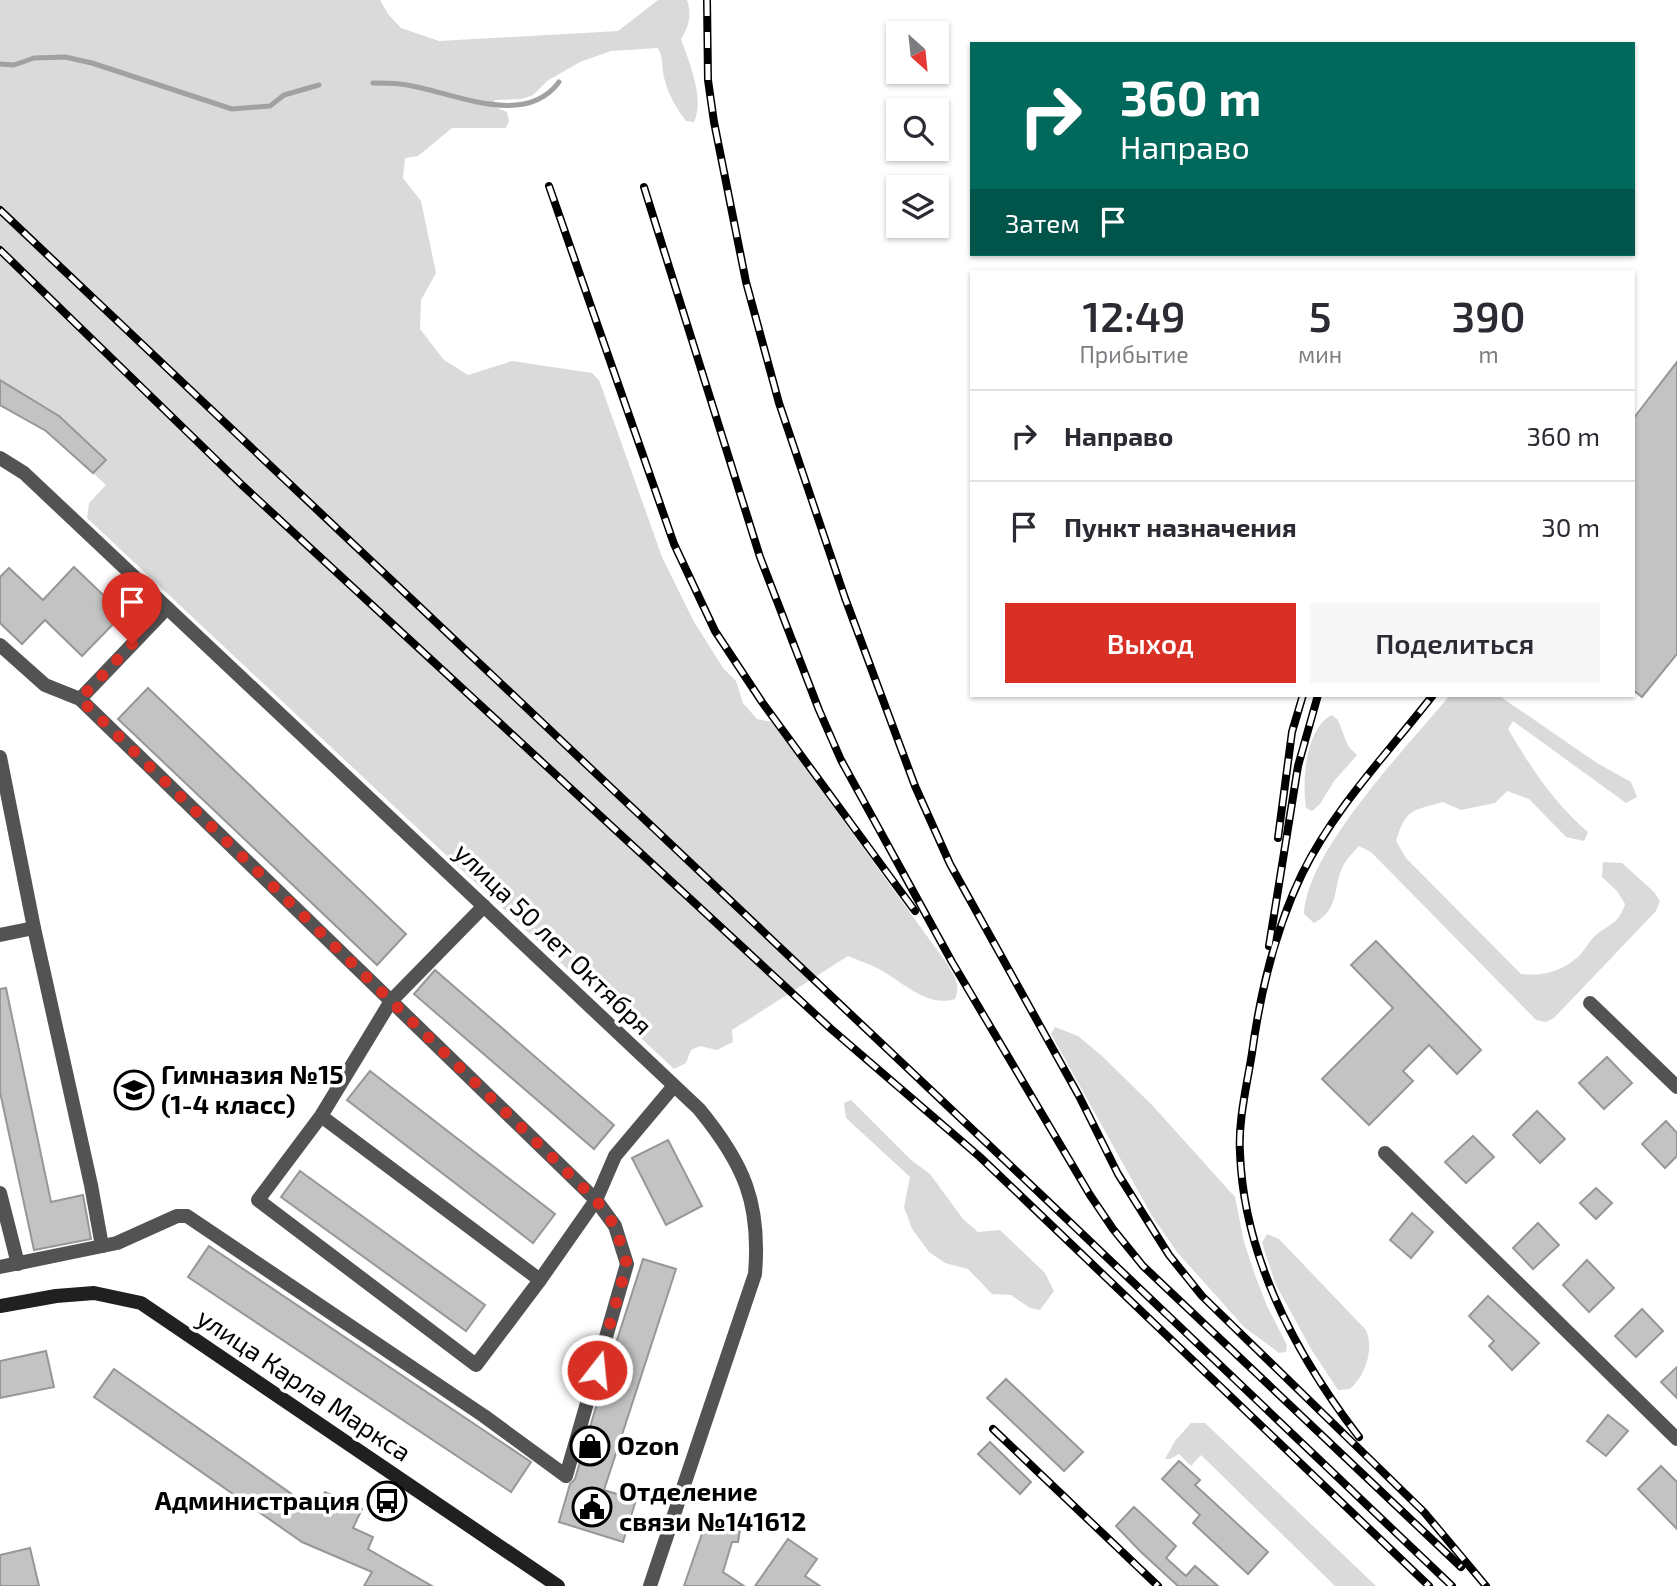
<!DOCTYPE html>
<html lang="ru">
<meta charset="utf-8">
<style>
body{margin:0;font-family:"Exo 2",sans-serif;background:#f7f7f7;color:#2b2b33;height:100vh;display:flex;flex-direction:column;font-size:26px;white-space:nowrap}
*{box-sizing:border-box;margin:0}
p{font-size:23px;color:#7c7c81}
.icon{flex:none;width:38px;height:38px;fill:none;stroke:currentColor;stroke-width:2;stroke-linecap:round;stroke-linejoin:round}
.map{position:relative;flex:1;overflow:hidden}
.drawer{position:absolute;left:970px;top:270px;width:665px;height:427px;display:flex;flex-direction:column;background:#fff;border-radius:0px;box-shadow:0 2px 5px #0004}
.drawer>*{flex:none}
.guide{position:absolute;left:970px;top:42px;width:665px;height:214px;border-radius:0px;box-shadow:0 2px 5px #0004;background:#00695c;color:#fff;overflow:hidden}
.needle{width:46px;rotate:153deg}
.tools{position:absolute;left:886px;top:21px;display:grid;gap:14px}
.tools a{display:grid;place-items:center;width:63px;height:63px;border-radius:0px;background:#fff;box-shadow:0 2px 5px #0004;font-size:35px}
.pin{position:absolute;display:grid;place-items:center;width:60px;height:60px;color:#fff;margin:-72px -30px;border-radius:50% 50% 50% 0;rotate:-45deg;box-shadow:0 0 7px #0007}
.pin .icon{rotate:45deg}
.me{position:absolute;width:77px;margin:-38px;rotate:16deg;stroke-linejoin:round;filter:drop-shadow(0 0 5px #0008)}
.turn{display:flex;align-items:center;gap:24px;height:147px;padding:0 35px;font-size:32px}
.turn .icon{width:91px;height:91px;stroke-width:2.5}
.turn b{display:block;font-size:49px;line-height:60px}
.then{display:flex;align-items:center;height:66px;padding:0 35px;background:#0003;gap:14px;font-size:26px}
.eta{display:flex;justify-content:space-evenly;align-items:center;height:119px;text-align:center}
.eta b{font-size:42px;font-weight:600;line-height:49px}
.button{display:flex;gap:14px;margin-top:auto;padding:14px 35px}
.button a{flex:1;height:80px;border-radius:0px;background:#d93025;color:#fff;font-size:28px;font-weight:600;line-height:80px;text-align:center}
.button a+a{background:#f7f7f7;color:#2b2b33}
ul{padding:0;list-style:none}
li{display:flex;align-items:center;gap:21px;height:91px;padding:0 35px;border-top:2px solid #e1e1e2}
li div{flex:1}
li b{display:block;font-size:26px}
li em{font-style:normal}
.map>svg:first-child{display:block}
</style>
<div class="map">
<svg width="1677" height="1586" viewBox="0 0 1677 1586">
<rect width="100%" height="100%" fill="#fff"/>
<g fill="#dadada">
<path d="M0 0H380L388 14 401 28 439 41 618 31 658 0H687C692 14 689 27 681 39 689 62 705 99 694 122L686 121C677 109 669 96 665 81 661 69 664 59 658 48L611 51 580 62 547 81 533 95 522 99 495 100 492 106 507 112 509 121 506 128H452L418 156 405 158 403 178 421 201 436 273 421 300 420 329 444 360 468 375 512 361 592 373 599 380 662 557 693 620 723 668 736 681 743 703 757 719 772 722 948 965C955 977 961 986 955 999 927 1008 903 982 879 969 869 964 858 960 848 956L732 1030 733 1042 717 1050 700 1046 691 1050 686 1063 674 1069 87 518 89 503 106 485 93 473 105 460 59 416 0 380Z"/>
<path d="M1450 695H1498L1597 763 1631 782 1637 797 1626 803 1513 721 1508 729C1531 768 1554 803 1588 832L1584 841 1566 837 1529 799 1507 791 1495 803 1461 810 1443 802C1412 811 1406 808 1396 841L1406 858 1521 974C1542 977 1562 971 1578 957 1585 950 1589 941 1596 935 1610 923 1619 924 1625 904L1617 891 1602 877 1603 862 1622 863 1654 892 1660 901 1656 911 1554 1018 1546 1022 1536 1020 1371 852 1359 846C1354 851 1348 858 1344 864 1332 886 1341 909 1314 923L1304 914C1306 851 1409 745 1450 695Z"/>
<path d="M1332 715 1338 720 1348 746 1357 755 1334 781 1320 804 1312 811 1306 808C1302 782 1305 728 1332 715Z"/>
<polygon points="1055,1027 1078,1036 1102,1056 1152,1105 1235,1197 1244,1242 1255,1275 1267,1306 1287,1345 1286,1352 1279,1353 1244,1327 1177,1252 1152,1216 1051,1034"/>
<polygon points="851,1100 911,1160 930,1174 963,1219 978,1232 1000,1230 1045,1273 1054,1291 1040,1310 1030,1308 1011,1295 992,1294 968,1269 945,1263 929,1252 912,1229 904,1207 910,1177 846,1118 844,1103"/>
<path d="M1267 1234 1279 1239 1366 1330C1374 1350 1366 1374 1350 1389L1338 1390 1311 1349 1276 1285 1262 1243Z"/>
<polygon points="1191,1423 1205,1423 1376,1586 1335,1586 1201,1455 1191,1466 1179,1454 1170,1459 1165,1459 1175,1441"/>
</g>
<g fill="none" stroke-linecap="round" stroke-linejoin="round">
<g stroke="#a1a1a1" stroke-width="5">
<polyline points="0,64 14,65 34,58 65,57 92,63 232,109 270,106 284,95 319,85"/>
<path d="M373 83C382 83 391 83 400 84 447 89 523 131 559 82"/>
</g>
</g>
<g fill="#c3c3c3" stroke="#979797" stroke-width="2">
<polygon points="1677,362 1677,654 1642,697 1633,690 1633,419"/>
<polygon points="0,380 59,416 106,460 93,473 46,431 0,405"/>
<polygon points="74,567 123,614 82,656 45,620 22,644 0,623 0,577 9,568 43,600"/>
<polygon points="148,688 406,934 377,965 118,719"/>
<polygon points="1376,941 1481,1050 1457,1074 1429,1045 1403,1071 1413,1081 1369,1125 1322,1079 1393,1008 1351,965"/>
<polygon points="435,970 614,1125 594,1149 414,994"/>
<polygon points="6,988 51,1202 83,1195 91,1239 34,1250 0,1092 0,989"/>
<polygon points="1607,1057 1632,1083 1604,1109 1579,1083"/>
<polygon points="370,1071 555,1214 533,1243 347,1100"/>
<polygon points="1537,1111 1565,1139 1540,1163 1513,1135"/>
<polygon points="1666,1121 1677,1133 1677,1156 1665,1168 1642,1144"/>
<polygon points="1473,1136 1494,1157 1466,1183 1445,1162"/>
<polygon points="668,1140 702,1206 666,1225 632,1158"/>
<polygon points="300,1171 485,1305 466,1331 281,1197"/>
<polygon points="1596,1188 1612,1203 1596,1219 1580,1203"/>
<polygon points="1412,1213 1433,1232 1411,1258 1390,1240"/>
<polygon points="1538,1223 1559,1245 1533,1269 1513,1248"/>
<polygon points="209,1246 531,1462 511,1492 188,1277"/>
<polygon points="643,1259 676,1269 604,1490 636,1500 623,1542 559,1522 570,1484 575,1479 600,1393"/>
<polygon points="1587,1260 1614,1288 1589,1312 1563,1285"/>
<polygon points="1488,1296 1539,1343 1512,1370 1489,1346 1494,1341 1469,1316"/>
<polygon points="1642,1309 1663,1331 1636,1357 1615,1336"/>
<polygon points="46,1351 54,1387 0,1398 0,1361"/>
<polygon points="1677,1367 1677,1398 1661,1382"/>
<polygon points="114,1369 316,1511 325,1492 362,1509 353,1528 373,1537 368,1549 432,1586 364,1586 372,1572 302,1542 94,1397"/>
<polygon points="1006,1379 1083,1452 1064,1471 987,1398"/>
<polygon points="1608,1415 1628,1431 1606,1456 1587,1441"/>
<polygon points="990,1442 1031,1482 1020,1494 978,1454"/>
<polygon points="1179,1461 1200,1480 1195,1485 1268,1552 1248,1574 1193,1523 1200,1515 1162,1479"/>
<polygon points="1661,1466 1677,1482 1677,1529 1638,1489"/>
<polygon points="1134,1507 1176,1546 1166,1558 1186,1576 1195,1566 1218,1586 1178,1586 1141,1552 1116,1526"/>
<polygon points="706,1522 740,1530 738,1542 732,1542 723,1572 744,1586 684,1586"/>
<polygon points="788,1539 817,1559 805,1576 820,1586 755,1586"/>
<polygon points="30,1548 39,1586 0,1586 0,1555"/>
</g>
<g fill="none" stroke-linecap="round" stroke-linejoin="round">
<g stroke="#535353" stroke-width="14">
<path d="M0 458 24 473 699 1109C744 1164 761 1203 755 1274L650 1586"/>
<polyline points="0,645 45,685 80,699 596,1200 615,1226 627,1264 566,1476 484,1416 187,1216 177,1216 117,1243 0,1267"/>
<polyline points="80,699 167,608"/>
<polyline points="0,757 34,928 91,1185 102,1246"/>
<polyline points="0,935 34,928"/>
<polyline points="1590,1003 1677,1087"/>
<polyline points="321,1116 540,1280 476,1365 258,1200 321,1116 391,1001 484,906"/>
<polyline points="1385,1153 1677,1439"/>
<polyline points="0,1193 18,1264"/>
<polyline points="540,1280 596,1200 615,1156 673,1087"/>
</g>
<polyline stroke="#202020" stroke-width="14" points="0,1306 56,1296 94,1293 141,1303 558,1586"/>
<defs>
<g id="rail">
<polyline points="707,0 708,80 714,122 746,282 779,403 845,598 915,786 950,864 1079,1096 1118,1174 1169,1255 1202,1296 1424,1512 1486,1586"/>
<polyline points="549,186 674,544 715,631 762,702 915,911"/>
<polyline points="644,187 760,557 819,710 841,760 952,962 1090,1195 1113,1229 1143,1266 1461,1567"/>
<polyline points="0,210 991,1147 1452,1586"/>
<polyline points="0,250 242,485 830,1028 980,1157 1429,1586"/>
<polyline points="1278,838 1292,732 1303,695"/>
<polyline points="1269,946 1298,766 1318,695"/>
<polyline points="993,1429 1158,1586"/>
<path d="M1359 1437C1296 1355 1244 1258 1240 1153 1238 1120 1247 1085 1252 1053 1260 994 1276 928 1302 874 1335 807 1388 753 1433 695"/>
</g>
</defs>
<use href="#rail" stroke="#000" stroke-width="8"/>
<use href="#rail" stroke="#fff" stroke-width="5" stroke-dasharray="16" stroke-linecap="butt"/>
</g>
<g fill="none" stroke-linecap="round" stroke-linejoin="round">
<polyline stroke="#d93025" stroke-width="12" stroke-dasharray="0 21.6" points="132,644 80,699 596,1200 615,1226 627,1264 597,1370"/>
</g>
<defs>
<symbol id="school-ring" viewBox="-11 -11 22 22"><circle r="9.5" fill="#fff" stroke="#000" stroke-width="1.5"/><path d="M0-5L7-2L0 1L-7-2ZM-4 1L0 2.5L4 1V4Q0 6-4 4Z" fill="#000"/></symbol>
<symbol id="shop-ring" viewBox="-11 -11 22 22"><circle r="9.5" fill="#fff" stroke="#000" stroke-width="1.5"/><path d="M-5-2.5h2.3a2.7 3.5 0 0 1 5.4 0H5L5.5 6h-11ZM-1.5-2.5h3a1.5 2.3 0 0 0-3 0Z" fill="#000"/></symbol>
<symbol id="bus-ring" viewBox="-11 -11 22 22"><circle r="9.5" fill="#fff" stroke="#000" stroke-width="1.5"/><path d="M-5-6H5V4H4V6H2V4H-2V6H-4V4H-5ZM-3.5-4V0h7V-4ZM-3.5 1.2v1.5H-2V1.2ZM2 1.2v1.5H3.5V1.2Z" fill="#000"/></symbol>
<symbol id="civic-ring" viewBox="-11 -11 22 22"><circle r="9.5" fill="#fff" stroke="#000" stroke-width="1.5"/><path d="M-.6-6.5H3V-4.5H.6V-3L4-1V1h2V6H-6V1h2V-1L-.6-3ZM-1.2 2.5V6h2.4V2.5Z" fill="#000"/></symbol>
</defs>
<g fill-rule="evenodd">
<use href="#school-ring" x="112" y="1068" width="44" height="44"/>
<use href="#shop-ring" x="568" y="1424" width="44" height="44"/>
<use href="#bus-ring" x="365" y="1479" width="44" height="44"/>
<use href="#civic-ring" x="570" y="1485" width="44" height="44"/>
</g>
<g text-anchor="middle" stroke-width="7" stroke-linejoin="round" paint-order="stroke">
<g font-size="26" fill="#000" stroke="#fff">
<text transform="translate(553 939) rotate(44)" y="9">улица 50 лет Октября</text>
<text transform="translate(304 1385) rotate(34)" y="9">улица Карла Маркса</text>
</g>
<g font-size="26" font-weight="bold" fill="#000" stroke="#fff" text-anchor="start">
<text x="161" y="1084">Гимназия №15<tspan x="161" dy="30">(1-4 класс)</tspan></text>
<text x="617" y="1455">Ozon</text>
<text x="619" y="1501">Отделение<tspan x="619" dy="30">связи №141612</tspan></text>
<text x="360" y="1510" text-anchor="end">Администрация</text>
</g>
</g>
</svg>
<div class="tools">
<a><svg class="needle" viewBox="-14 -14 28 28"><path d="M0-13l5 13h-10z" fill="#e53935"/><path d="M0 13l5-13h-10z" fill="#7c7c81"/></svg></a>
<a><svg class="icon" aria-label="search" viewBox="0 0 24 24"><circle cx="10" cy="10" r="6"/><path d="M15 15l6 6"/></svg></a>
<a><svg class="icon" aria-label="layers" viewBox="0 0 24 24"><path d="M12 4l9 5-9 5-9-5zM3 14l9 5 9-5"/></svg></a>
</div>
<div class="pin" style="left:132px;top:644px;background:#d93025"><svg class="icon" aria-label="arrive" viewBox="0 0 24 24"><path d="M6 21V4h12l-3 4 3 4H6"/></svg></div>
<svg class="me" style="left:597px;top:1370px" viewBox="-20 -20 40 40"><circle r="17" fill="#d93025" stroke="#fff" stroke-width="3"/><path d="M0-11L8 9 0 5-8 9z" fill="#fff"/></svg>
<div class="guide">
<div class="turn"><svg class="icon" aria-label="right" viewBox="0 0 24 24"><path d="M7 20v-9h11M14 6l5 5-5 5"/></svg><div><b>360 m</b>Направо</div></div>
<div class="then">Затем<svg class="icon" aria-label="arrive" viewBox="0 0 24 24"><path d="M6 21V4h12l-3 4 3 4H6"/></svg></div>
</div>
<section class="drawer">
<div class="eta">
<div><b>12:49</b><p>Прибытие</p></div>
<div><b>5</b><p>мин</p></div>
<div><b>390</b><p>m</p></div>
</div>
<ul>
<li><svg class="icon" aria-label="right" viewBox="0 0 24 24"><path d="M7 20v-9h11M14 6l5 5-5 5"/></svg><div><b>Направо</b></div><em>360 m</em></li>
<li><svg class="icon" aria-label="arrive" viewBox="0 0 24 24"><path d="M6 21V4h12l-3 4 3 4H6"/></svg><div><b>Пункт назначения</b></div><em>30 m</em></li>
</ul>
<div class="button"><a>Выход</a><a>Поделиться</a></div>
</section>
</div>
